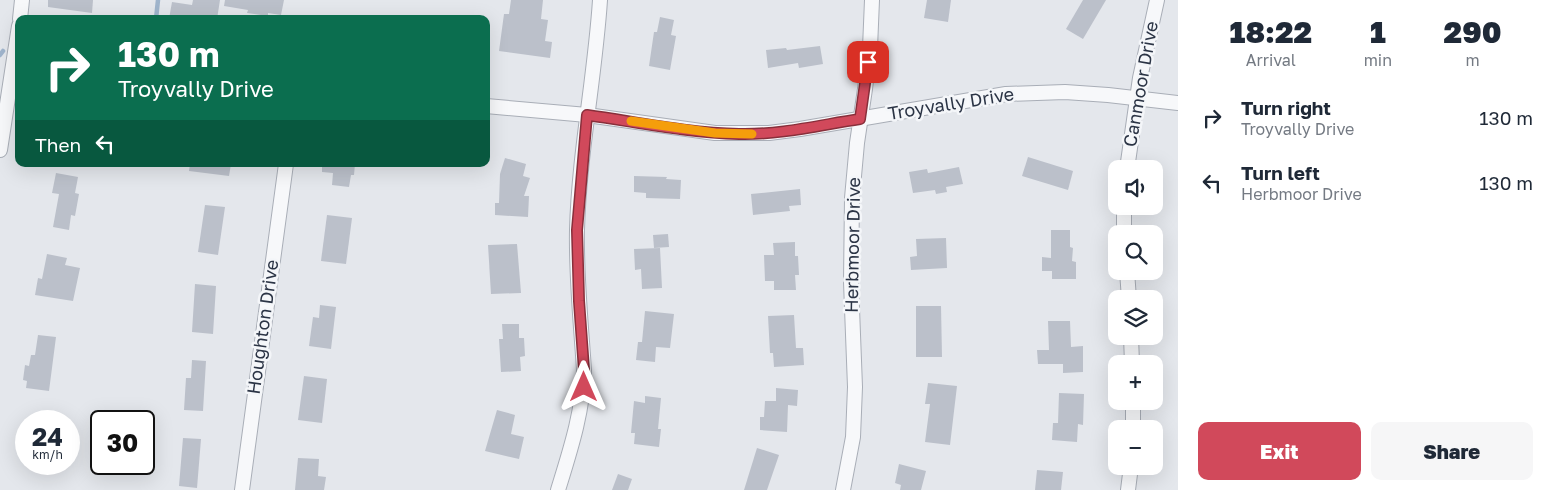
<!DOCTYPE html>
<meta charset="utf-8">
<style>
body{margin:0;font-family:"Golos Text",sans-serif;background:#f6f6f7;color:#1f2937;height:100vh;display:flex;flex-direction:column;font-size:19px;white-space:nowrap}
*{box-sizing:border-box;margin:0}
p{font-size:16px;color:#747a83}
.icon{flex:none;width:28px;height:28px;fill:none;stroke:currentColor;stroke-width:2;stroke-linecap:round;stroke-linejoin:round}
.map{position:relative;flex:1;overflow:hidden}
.details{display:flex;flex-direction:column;background:#fff;width:375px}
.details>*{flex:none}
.hud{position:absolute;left:15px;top:15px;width:475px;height:152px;border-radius:10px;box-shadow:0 5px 20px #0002;background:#0b6e4f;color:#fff;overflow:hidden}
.controls{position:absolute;left:1108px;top:160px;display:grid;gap:10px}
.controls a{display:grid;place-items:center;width:55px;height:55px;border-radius:10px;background:#fff;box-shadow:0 5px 20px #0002;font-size:25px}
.speed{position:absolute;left:15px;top:410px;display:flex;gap:10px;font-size:25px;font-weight:700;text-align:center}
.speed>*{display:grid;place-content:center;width:65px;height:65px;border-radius:50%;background:#fff;box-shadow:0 5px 20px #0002;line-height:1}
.speed small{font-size:12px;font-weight:400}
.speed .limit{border:2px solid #111;border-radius:8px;background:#fff;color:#111}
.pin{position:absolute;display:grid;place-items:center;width:42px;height:42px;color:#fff;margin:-21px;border-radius:10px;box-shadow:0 2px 8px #0006}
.me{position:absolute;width:55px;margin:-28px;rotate:0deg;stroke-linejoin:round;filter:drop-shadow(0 0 4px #0008)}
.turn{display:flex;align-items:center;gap:18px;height:105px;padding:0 20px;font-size:22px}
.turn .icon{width:65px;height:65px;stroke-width:2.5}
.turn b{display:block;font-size:35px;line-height:42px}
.then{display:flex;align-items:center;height:48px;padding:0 20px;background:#0003;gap:10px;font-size:19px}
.eta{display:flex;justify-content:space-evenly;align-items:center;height:85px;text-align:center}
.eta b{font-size:30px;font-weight:800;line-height:35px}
.action{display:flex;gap:10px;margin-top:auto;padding:10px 20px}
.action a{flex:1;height:58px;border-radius:10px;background:#d1495b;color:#fff;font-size:20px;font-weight:800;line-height:58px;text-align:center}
.action a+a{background:#f6f6f7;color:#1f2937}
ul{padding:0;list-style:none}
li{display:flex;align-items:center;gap:15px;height:65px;padding:0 20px}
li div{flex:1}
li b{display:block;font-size:19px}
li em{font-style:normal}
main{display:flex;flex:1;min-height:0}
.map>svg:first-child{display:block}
</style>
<main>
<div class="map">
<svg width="1178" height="490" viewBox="0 0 1178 490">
<rect width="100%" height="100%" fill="#e4e7ec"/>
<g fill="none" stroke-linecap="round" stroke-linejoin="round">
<g stroke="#9fb4cc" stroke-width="4.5">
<polyline points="156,19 158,0"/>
<polyline points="0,55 3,51"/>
</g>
</g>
<g fill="#bbc0ca">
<polygon points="48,0 93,0 92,13 48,7"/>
<polygon points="193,0 220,0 217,19 169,19 172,2 192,5"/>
<polygon points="225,0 284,0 281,15 268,13 268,16 247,13 248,10 224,6"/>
<polygon points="511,0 543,0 541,19 548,20 545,41 552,42 550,58 499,51 504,14 509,14"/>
<polygon points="927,0 951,0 948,22 924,18"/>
<polygon points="1083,0 1106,0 1083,39 1066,29"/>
<polygon points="660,17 674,20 671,35 676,36 670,70 649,66 654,32 657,32"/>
<polygon points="820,46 823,64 799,68 798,63 768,68 766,50 786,48 787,50"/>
<polygon points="1028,157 1073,171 1068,190 1022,176"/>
<polygon points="505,158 526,164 523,176 530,178 524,196 529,196 528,217 495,215 495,203 499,203 500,174"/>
<polygon points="190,164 231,164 229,176 189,171"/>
<polygon points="322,164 355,164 354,175 351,175 349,187 332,185 333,173 322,172"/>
<polygon points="959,167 963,184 946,187 947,192 936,194 935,190 913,193 909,172 927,169 928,173"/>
<polygon points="56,173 78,177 75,193 79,194 75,216 71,215 69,230 53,227 59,194 52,193"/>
<polygon points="634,176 667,177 666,179 681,180 680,199 646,198 646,193 634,192"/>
<polygon points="800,189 801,205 789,206 790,211 753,215 751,194"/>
<polygon points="205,205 225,207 218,255 198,252"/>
<polygon points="327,215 352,218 346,264 321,261"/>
<polygon points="1051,230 1070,230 1070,247 1073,248 1072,261 1076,262 1076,279 1052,279 1052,271 1042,271 1042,257 1051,258"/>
<polygon points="668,234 669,247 654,248 653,235"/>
<polygon points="946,238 947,268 911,270 910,257 917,256 916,239"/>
<polygon points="795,242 795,256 798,256 799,275 795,275 796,290 774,290 774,281 765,281 764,255 774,255 773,243"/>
<polygon points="517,244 521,293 491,294 488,245"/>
<polygon points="660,248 662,288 642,289 641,269 635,270 634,249"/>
<polygon points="47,254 67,258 65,265 80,268 73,301 35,295 38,278 42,279"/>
<polygon points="195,284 216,286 213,334 192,332"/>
<polygon points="320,305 336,307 331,349 309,346 313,317 319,318"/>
<polygon points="916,306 941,306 942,357 916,357"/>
<polygon points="645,311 674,314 670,348 656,347 655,362 636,360 638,342 642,342"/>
<polygon points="794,315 796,348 803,348 804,365 774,367 773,353 770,353 768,316"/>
<polygon points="1048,321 1070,321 1071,347 1083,346 1083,372 1063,373 1063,364 1038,364 1037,350 1049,350"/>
<polygon points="502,324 519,324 519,338 524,338 525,356 520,357 521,371 501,372 499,339 503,339"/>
<polygon points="38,335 56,337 49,391 26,388 27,381 23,380 25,365 29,366 31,355 35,355"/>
<polygon points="192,360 206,361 203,411 184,410 186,378 191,378"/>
<polygon points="304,376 327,379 322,423 298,420"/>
<polygon points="928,383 957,386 950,445 925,442 930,404 925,404"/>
<polygon points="776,388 798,390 797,406 788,405 787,432 760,430 760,417 764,417 765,401 776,401"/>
<polygon points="1059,393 1084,394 1083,425 1078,424 1077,442 1052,440 1053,423 1058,423"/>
<polygon points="645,396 661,398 658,429 661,429 659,447 634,444 635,433 631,433 634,401 645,403"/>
<polygon points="497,410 515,415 511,434 524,437 519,459 485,451"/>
<polygon points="183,438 201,439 197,488 179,486"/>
<polygon points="757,448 779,455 767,490 744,490"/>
<polygon points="298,458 319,459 318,476 326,477 324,490 295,490"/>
<polygon points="899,464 926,471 921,490 900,490 901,485 895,483"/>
<polygon points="1037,470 1063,472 1061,490 1035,490"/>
<polygon points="618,474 632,479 628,490 612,490"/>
</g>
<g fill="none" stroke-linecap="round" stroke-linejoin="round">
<defs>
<g id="street">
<polyline points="20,19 22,0"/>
<polyline points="486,106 587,115 715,133 769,133 800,129 1006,94 1065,92 1108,95 1178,103"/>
<polyline points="0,150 19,26"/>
<polyline points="1127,169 1140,78 1157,0"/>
<polyline points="1124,234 1124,206"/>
<polyline points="1127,271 1129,299"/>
<polyline points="1131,336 1132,364"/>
<polyline points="1133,401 1133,429"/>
<polyline points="242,490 286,164"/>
<path d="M558 490C570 451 583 412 584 370 581 323 576 277 577 230 579 153 595 77 600 0"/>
<polyline points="843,490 853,437 855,387 851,282 852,198 857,143 865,89 870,48 872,0"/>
<polyline points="1128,490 1131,466"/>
</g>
</defs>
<use href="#street" stroke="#a9aeb7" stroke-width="16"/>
<use href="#street" stroke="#f7f8fa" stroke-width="14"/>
</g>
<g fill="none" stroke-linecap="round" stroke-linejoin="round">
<defs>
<path id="route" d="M584 387V370L579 301 577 230 587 115C637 122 688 133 739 134 780 135 820 125 860 119L868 62"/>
</defs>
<use href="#route" stroke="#882f3b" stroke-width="12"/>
<use href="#route" stroke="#d1495b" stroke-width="9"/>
<polyline stroke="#f59e0b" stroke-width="9" points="631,121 715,133 752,134"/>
</g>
<g text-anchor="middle" stroke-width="5" stroke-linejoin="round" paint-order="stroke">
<g font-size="18" fill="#2b3445" stroke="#f4f6f9">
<text transform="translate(1141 84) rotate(-80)" y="6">Canmoor Drive</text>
<text transform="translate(951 104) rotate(-9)" y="6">Troyvally Drive</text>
<text transform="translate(853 245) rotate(-89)" y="6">Herbmoor Drive</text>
<text transform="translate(263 327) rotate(-82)" y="6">Houghton Drive</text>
</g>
</g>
</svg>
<div class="controls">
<a><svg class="icon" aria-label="sound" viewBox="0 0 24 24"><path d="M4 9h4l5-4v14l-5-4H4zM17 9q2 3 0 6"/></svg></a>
<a><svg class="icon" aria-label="search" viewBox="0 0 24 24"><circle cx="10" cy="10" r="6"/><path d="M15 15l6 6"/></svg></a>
<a><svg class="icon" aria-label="layers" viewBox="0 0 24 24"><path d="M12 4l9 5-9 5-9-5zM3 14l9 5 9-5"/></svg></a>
<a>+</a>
<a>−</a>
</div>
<div class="speed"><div>24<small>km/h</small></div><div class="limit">30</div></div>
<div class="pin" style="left:868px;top:62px;background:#d93025"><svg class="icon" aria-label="arrive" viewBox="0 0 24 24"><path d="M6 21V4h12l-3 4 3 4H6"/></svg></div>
<svg class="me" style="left:584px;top:387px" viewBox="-20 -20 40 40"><path d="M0-17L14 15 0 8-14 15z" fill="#d1495b" stroke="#fff" stroke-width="4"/></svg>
<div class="hud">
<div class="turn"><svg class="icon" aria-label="right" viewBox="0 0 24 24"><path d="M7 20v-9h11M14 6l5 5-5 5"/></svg><div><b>130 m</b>Troyvally Drive</div></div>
<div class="then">Then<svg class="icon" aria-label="left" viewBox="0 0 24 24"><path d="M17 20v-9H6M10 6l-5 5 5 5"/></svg></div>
</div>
</div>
<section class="details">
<div class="eta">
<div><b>18:22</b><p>Arrival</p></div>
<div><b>1</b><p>min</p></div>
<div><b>290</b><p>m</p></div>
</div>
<ul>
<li><svg class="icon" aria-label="right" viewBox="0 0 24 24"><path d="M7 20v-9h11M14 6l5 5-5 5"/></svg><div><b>Turn right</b><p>Troyvally Drive</p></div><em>130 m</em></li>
<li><svg class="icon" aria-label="left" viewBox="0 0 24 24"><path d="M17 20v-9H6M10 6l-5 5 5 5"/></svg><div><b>Turn left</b><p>Herbmoor Drive</p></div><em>130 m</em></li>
</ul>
<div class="action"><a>Exit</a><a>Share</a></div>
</section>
</main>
